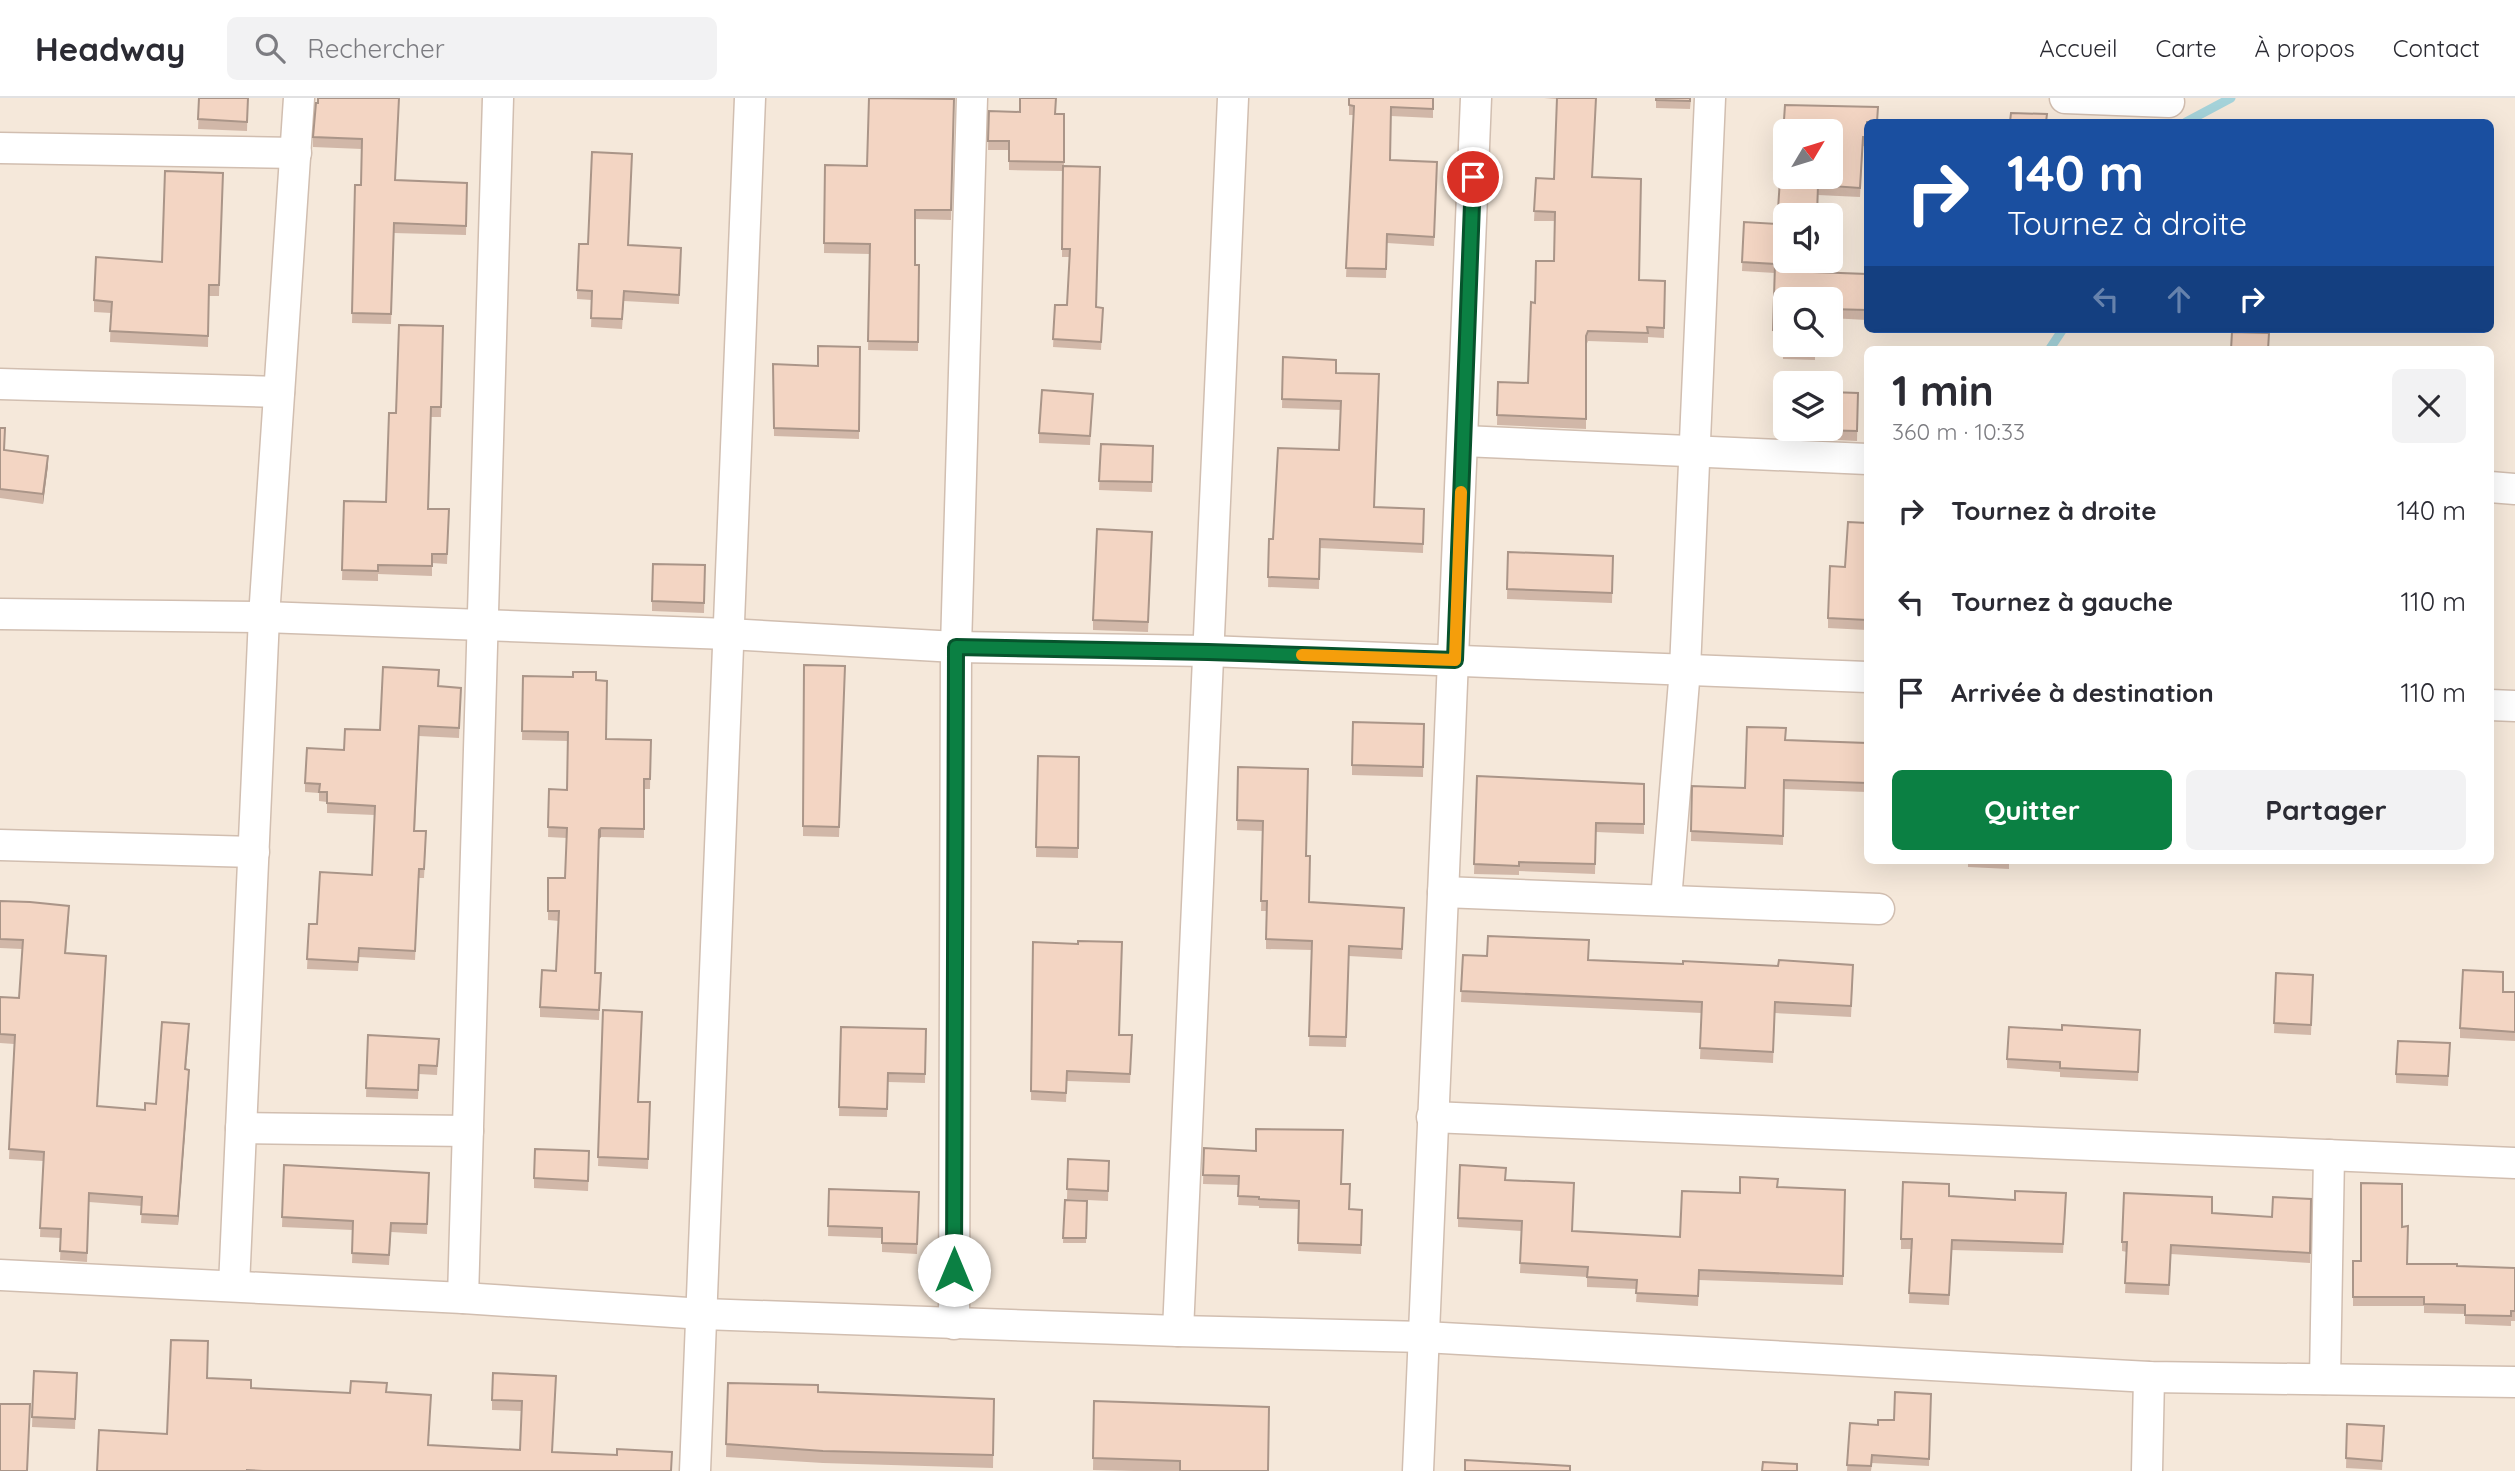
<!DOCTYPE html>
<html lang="fr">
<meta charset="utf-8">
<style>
body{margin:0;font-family:Quicksand,sans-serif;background:#f2f2f3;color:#2b2b33;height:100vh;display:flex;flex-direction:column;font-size:26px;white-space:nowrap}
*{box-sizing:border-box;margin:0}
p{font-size:23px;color:#7c7c81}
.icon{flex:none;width:38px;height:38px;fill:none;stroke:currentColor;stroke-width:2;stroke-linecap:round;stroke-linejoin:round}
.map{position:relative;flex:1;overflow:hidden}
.drawer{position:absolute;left:1864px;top:248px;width:630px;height:518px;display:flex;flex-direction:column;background:#fff;border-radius:10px;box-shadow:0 7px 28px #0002}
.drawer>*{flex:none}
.top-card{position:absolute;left:1864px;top:21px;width:630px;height:214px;border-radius:10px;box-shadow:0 7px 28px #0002;background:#1a4fa0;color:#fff;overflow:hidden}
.needle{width:46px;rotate:52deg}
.fabs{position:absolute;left:1773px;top:21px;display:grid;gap:14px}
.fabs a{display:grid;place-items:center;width:70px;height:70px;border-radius:10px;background:#fff;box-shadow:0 7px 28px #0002;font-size:35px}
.pin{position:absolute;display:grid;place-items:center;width:60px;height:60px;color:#fff;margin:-30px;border:4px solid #fff;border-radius:50%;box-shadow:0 2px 7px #0007}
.me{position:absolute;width:77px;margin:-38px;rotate:0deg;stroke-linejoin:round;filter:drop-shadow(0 0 5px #0008)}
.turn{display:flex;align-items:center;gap:24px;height:147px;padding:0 28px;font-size:32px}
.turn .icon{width:91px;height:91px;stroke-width:2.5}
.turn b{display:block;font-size:49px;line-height:60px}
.lanes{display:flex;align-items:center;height:66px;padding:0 28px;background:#0003;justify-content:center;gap:35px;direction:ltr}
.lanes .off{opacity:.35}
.round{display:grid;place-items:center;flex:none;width:74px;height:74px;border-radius:10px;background:#f2f2f3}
.headline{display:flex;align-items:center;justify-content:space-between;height:119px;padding:0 28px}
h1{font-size:42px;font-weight:700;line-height:52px}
.primary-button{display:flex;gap:14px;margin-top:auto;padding:14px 28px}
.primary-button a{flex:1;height:80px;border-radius:10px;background:#0b8043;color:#fff;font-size:28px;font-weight:700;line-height:80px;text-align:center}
.primary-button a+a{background:#f2f2f3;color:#2b2b33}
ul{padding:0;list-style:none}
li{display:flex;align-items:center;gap:21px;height:91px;padding:0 28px}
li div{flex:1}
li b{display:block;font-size:26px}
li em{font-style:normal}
header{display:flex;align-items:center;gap:42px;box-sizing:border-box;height:98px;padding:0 35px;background:#fff;border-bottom:2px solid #e1e1e2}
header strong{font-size:33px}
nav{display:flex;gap:38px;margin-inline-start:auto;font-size:24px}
.search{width:490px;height:63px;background:#f2f2f3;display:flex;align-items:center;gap:18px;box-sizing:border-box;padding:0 24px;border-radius:10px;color:#7c7c81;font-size:26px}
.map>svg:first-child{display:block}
</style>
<header>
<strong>Headway</strong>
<div class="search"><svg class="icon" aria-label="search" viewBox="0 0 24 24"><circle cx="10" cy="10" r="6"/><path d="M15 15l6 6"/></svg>Rechercher</div>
<nav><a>Accueil</a><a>Carte</a><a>À propos</a><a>Contact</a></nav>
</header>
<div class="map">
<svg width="2515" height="1373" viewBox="0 0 2515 1373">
<rect width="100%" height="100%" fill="#fdf6ec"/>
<path fill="#f5e8da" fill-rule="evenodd" d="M0 0H2515V1373H0ZM1867 24H2490V231H1867ZM1785 33H1830V79H1785ZM1785 117H1830V163H1785ZM1785 201H1830V247H1785ZM1867 252H2490V763H1867ZM1785 285H1830V331H1785Z"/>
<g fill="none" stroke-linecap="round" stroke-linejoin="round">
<g stroke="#a5d3da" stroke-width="9">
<polyline points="2186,24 2231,0"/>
<polyline points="2049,252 2063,231"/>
</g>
<defs>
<g id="street">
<polyline points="2065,0 2169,4"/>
<polyline points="0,50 296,55"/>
<polyline points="0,286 279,294"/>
<polyline points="1463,343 1867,361"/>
<polyline points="2490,389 2515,391"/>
<polyline points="0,516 264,519 728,536 956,549 1208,553 1867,579"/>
<polyline points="2490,607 2515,608"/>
<polyline points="0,747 254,754"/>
<polyline points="1443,794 1879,811"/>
<polyline points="1666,802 1685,571 1710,0"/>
<polyline points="1432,1019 2515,1065"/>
<polyline points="241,1030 468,1033"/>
<polyline points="0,1177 463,1200 703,1216 1178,1233 1424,1239 2149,1279 2515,1284"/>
<polyline points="234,1188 264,519 299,0"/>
<polyline points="463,1200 498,0"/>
<polyline points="954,1226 956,549 972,0"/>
<polyline points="1178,1233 1233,0"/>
<polyline points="2325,1281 2329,1057"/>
<polyline points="695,1373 750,0"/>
<path d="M1418 1373C1437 915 1459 458 1476 0"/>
<polyline points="2147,1373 2149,1279"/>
</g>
</defs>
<use href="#street" stroke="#d1beb0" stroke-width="33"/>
<use href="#street" stroke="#fff" stroke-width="30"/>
</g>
<g fill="#d1b7a8">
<polygon points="199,0 248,0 247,33 198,31"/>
<polygon points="399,0 395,82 467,85 466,137 394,135 391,226 352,225 355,87 361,87 362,51 313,49 313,39 318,5"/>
<polygon points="1349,0 1433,0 1433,20 1391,18 1390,62 1437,73 1434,148 1387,145 1386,180 1346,179 1354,17 1349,17"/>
<polygon points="1544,0 1596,0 1592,79 1640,182 1665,183 1664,240 1648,239 1648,245 1588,243 1586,248 1586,331 1497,327 1498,284 1528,285 1535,205 1554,163 1555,123 1534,123 1536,80 1554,81 1557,1"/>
<polygon points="1656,0 1691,0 1690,11 1656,10"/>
<polygon points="954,1 951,122 915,121 915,167 919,167 918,253 868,252 870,156 824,155 825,67 867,68"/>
<polygon points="989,13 1064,16 1064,68 1097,209 1103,210 1101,252 1053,249 1055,207 1067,207 1070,159 1062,159 1063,73 1009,72 1009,52 988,52"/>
<polygon points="1867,24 1867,49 1863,48 1860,99 1818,97 1815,174 1867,176 1867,222 1830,220 1830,201 1785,201 1815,247 1815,262 1783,261 1783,242 1773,242 1775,175 1742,173 1744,124 1777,126"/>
<polygon points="223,75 219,198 209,198 208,249 110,244 111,215 94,214 94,202 162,164"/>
<polygon points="628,147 681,150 679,206 624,203 622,231 591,229 592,202 577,201 577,192"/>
<polygon points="443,228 441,319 431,319 428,411 449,411 447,466 432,465 432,478 378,476 378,483 342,482 344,403 386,404 396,315"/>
<polygon points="860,249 859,341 774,338 773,266 818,268"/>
<polygon points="1283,259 1336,275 1374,409 1424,411 1423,455 1320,450 1319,491 1268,489 1269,441 1273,441 1339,352 1341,312 1282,310"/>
<polygon points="1858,295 1857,343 1817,341 1817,331"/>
<polygon points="1093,296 1090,347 1039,345 1039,335"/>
<polygon points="0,330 5,352 48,367 43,406 0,400"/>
<polygon points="1101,346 1153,348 1152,394 1099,392"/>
<polygon points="1867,425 1867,532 1828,530 1828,520 1845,469"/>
<polygon points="1152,443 1148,534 1093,532 1093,522"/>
<polygon points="1508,454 1613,458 1612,505 1507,501"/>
<polygon points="705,467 704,515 652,513 652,503"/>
<polygon points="804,567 845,568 839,739 803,738"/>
<polygon points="523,578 573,579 596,582 606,641 651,642 650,691 644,691 644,740 601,739 599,741 595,875 601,875 599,922 540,919 540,909 556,873 559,823 548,822 548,780 565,780 567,740 548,739 549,691 567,692 568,643 522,642"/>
<polygon points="438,588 461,590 459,640 419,638 415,733 426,743 424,780 419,780 415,862 359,859 358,873 307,871 309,826 317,826 372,777 375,717 327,715 327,704 319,703 319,695 305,694 305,685 344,652 380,632"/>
<polygon points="1424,626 1423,679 1352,677 1352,667"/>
<polygon points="1786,642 1867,645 1867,694 1784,691 1783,747 1691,743 1692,688 1745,690"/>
<polygon points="1038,658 1079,659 1078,760 1036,759"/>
<polygon points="1238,669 1306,758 1309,804 1404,810 1402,861 1349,858 1346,949 1309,948 1312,852 1266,851 1266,813 1261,813 1263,733 1237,732"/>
<polygon points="1477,678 1644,686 1644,736 1596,734 1595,776 1519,773 1519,777 1474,776"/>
<polygon points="1968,763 2009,763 2009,771 1968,769"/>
<polygon points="0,803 69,817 66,855 106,867 97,1008 145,1012 156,1006 189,935 186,972 189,981 178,1127 141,1125 142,1108 89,1104 87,1164 60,1162 61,1140 40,1139 43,1063 9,1061 14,946 0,945 0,899 19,900 22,851 0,850"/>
<polygon points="1033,844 1119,937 1132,937 1130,985 1067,983 1066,1004 1031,1002"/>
<polygon points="1463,857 1588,862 1853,877 1851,919 1775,915 1773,965 1700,961 1702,915 1461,904"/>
<polygon points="2276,875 2313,877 2311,937 2274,935"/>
<polygon points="2503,894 2515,894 2515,943 2460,940 2460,930"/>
<polygon points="603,912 638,1004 650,1004 648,1071 598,1068"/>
<polygon points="841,929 926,931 925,985 888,984 887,1019 839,1018"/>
<polygon points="2062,932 2140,932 2138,983 2060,979 2060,974 2007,970 2007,961"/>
<polygon points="368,937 439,941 437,977 419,976 418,1001 366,999"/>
<polygon points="2450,945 2448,988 2396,985 2396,976"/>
<polygon points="1204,1050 1341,1086 1349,1111 1362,1112 1361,1156 1298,1153 1299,1111 1259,1110 1259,1108 1238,1107 1239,1087 1203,1086"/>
<polygon points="1068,1061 1109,1063 1108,1103 1067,1101"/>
<polygon points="589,1063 588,1093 534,1090 534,1080"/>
<polygon points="284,1067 429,1075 427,1136 391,1134 389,1167 352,1165 353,1132 282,1129"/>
<polygon points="1506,1082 1572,1133 1680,1139 1740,1095 1777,1089 1845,1092 1843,1187 1699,1182 1698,1208 1636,1204 1637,1191 1587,1189 1587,1179 1520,1175 1522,1133 1458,1129 1458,1120"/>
<polygon points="829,1091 919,1094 917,1156 882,1154 882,1140 828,1138"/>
<polygon points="1949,1098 2066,1105 2063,1155 1952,1152 1949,1207 1909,1205 1911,1151 1901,1151 1901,1141"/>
<polygon points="2311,1101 2310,1165 2171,1156 2169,1197 2125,1195 2127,1154 2122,1153 2122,1144 2212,1115 2272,1119"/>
<polygon points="1065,1102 1087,1103 1086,1145 1063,1145"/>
<polygon points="2402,1129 2408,1166 2515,1170 2515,1223 2511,1223 2511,1228 2465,1226 2465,1216 2424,1215 2424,1208 2353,1208 2353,1163 2361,1163"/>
<polygon points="34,1273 77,1275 75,1331 32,1329"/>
<polygon points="207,1280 251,1290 350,1295 387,1294 429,1347 520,1352 521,1313 492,1312 492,1302 556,1288 552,1354 672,1373 97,1373 167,1336"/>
<polygon points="728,1285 818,1294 994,1301 993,1370 823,1365 726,1359"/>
<polygon points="1931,1296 1929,1368 1872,1365 1871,1373 1847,1373 1850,1325 1878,1327 1894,1322"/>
<polygon points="1094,1303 1268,1373 1134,1373 1093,1372"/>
<polygon points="2347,1326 2384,1328 2382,1372 2346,1370"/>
</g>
<g fill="#aa9588">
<polygon points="48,358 48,367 43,406 43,396"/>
<polygon points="601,730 601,739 599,741 599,732"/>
<polygon points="189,972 189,981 178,1127 178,1118"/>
</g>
<g fill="#f3d5c3" stroke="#aa9588" stroke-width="2" fill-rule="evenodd">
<polygon points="199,0 248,0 247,24 198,21"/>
<polygon points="318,0 399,0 395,82 467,85 466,128 394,125 391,216 352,215 355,87 361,87 362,41 313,39 316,5 318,5"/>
<polygon points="869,0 954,1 951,112 915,112 915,167 919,167 918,244 868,243 870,146 824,145 825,67 867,68"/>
<polygon points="1020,0 1056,0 1055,16 1064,16 1064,64 1009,63 1009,43 988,43 989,13 1020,14"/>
<polygon points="1349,0 1433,0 1433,11 1391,9 1390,62 1437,64 1434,139 1387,136 1386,171 1346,170 1354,8 1349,7"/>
<polygon points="1557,0 1596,0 1592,79 1641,81 1639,182 1665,183 1664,230 1647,229 1648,235 1588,233 1586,238 1586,321 1497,317 1498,284 1528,285 1531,204 1535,205 1536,163 1554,163 1555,114 1534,113 1536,80 1554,81"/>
<polygon points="1656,0 1690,0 1690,3 1656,2"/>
<path d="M1785 7 1878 9 1877 24H1867V39H1863L1860 90 1818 87 1817 117H1785V163H1815L1814 174 1867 176V212L1830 211V201H1785V247H1815V253L1783 252V233L1773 232 1775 166 1742 164 1744 124 1777 126ZM1785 33H1830V79H1785Z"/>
<polygon points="2011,15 2047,16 2046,24 2010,24"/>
<polygon points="592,54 632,56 628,147 681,150 679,197 624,193 622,221 591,220 592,193 577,192 579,146 588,146"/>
<polygon points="1063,68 1100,69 1096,209 1103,210 1101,244 1053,241 1055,207 1067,207 1070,151 1062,151"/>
<polygon points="165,73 223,75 219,187 209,187 208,238 110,233 112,204 94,202 96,159 162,164"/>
<polygon points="399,227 443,228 441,309 431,309 428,411 449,411 447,456 432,456 432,468 378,467 378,473 342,472 344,403 386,404 389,315 396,315"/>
<polygon points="2232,234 2269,235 2268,252 2231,252"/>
<polygon points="818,248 860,249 859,333 774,330 773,266 818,268"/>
<polygon points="1283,259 1336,262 1336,275 1379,276 1374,409 1424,411 1423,446 1320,441 1319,481 1268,479 1269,441 1273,441 1278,350 1339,352 1341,303 1282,301"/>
<polygon points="1042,292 1093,296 1090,338 1039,335"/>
<polygon points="1830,294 1858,295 1857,333 1817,332 1830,331"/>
<polygon points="0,330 5,330 4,352 48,358 43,396 0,391"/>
<polygon points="1101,346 1153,348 1152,384 1099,383"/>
<polygon points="1848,424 1867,425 1867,522 1828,520 1830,468 1845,469"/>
<polygon points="1097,431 1152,434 1148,524 1093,522"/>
<polygon points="1508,454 1613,458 1612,495 1507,491"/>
<polygon points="653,466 705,467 704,505 652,503"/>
<polygon points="804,567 845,568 839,729 803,728"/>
<polygon points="383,569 439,572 438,588 461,590 459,630 419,628 414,733 426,733 424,771 419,771 415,853 359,850 358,864 307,861 309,826 317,826 320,774 372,777 375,708 327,705 327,694 319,694 320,686 305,685 307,650 344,652 345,631 380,632"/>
<polygon points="573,574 596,574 596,582 607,583 606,641 651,642 650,681 644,681 644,731 601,730 599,732 595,875 601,875 599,912 540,909 542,872 556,873 559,813 548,813 548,780 565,780 567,730 548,729 549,691 567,692 568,634 522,633 523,578 573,579"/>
<polygon points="1353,624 1424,626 1423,669 1352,667"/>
<polygon points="1747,629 1786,630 1785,642 1867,645 1867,685 1784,682 1783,738 1691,733 1692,688 1745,690"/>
<polygon points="1038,658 1079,659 1078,750 1036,749"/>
<polygon points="1238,669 1308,671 1306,758 1310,758 1309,804 1404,810 1402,851 1349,848 1346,939 1309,938 1312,843 1266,841 1267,803 1261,803 1263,723 1237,722"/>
<polygon points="1477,678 1644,686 1644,726 1596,725 1595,766 1519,764 1519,768 1474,766"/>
<polygon points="0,803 30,804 69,808 65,855 106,858 97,1008 145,1012 145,1005 156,1006 162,924 189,926 185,971 189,972 178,1118 141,1116 142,1099 89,1095 87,1155 60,1153 61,1131 40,1130 44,1054 9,1051 15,937 0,936 0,899 19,900 23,842 0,841"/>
<polygon points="1488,838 1589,842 1588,862 1683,866 1683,863 1778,868 1779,862 1853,867 1851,908 1775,904 1773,954 1700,950 1702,904 1461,893 1463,857 1487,858"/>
<polygon points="1078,843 1122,844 1119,937 1132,937 1130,976 1067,973 1066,995 1031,993 1033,844 1078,846"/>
<polygon points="2463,872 2503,874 2503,894 2515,894 2515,934 2460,930"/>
<polygon points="2276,875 2313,877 2311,927 2274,925"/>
<polygon points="603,912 642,914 638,1004 650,1004 648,1061 598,1059"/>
<polygon points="2062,927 2140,932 2138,974 2060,970 2060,964 2007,961 2009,929 2062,932"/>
<polygon points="841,929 926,931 925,976 888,975 887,1011 839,1009"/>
<polygon points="368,937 439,941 437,968 419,967 418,992 366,990"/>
<polygon points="2398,943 2450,945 2448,978 2396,976"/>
<polygon points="1256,1031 1343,1032 1341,1086 1350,1086 1349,1111 1362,1112 1361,1147 1298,1145 1299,1103 1259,1101 1259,1099 1238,1098 1239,1078 1203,1077 1204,1050 1256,1053"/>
<polygon points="535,1051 589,1053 588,1083 534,1080"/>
<polygon points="1068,1061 1109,1063 1108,1093 1067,1091"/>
<polygon points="284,1067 429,1075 427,1126 391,1125 389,1157 352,1155 353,1123 282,1119"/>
<polygon points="1460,1067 1506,1070 1505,1082 1574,1085 1572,1133 1680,1139 1682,1093 1740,1095 1740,1079 1778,1081 1777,1089 1845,1092 1843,1178 1699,1172 1698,1198 1636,1195 1637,1182 1587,1179 1588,1169 1520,1165 1522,1123 1458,1120"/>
<polygon points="1903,1084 1949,1086 1949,1098 2015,1102 2015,1093 2066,1095 2063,1146 1952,1142 1949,1197 1909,1195 1912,1141 1901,1141"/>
<polygon points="2361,1085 2402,1086 2402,1129 2408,1128 2407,1166 2457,1166 2457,1168 2515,1170 2515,1213 2511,1213 2511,1218 2465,1217 2465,1207 2424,1206 2424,1199 2353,1199 2353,1163 2361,1163"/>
<polygon points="829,1091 919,1094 917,1146 882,1145 882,1130 828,1128"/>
<polygon points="2124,1095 2212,1099 2212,1115 2272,1119 2273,1099 2311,1101 2310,1155 2171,1147 2169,1187 2125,1185 2127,1144 2122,1144"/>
<polygon points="1065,1102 1087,1103 1086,1140 1063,1140"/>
<polygon points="171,1242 208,1243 207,1280 251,1282 251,1290 350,1295 351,1283 387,1285 386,1294 431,1297 428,1347 520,1352 522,1303 492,1302 493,1275 556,1278 552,1354 617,1357 617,1351 672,1354 671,1373 263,1373 247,1372 247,1373 97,1373 99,1332 167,1336"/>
<polygon points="34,1273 77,1275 75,1321 32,1319"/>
<polygon points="728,1285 818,1287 818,1294 994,1301 993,1357 823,1353 726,1346"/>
<polygon points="1895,1294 1931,1296 1929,1361 1872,1357 1871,1368 1847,1367 1850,1325 1878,1327 1878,1322 1894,1322"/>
<polygon points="1094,1303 1269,1309 1268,1373 1180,1373 1180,1363 1093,1360"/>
<polygon points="0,1306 30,1306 27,1373 0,1373"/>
<polygon points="2347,1326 2384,1328 2382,1363 2346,1360"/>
<polygon points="1465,1362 1570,1368 1570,1373 1465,1373"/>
<polygon points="1763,1364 1797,1366 1797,1373 1762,1373"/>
</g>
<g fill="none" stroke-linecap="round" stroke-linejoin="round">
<defs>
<polyline id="route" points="954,1172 956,549 1208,554 1455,562 1473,79"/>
</defs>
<use href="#route" stroke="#07532c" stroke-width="18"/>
<use href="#route" stroke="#0b8043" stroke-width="12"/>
<polyline stroke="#f59e0b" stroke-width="12" points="1302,557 1455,562 1461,394"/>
</g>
</svg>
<div class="fabs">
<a><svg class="needle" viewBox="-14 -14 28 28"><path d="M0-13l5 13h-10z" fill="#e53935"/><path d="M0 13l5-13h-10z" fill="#7c7c81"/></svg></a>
<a><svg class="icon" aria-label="sound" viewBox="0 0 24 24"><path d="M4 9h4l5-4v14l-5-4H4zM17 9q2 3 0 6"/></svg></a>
<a><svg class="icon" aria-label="search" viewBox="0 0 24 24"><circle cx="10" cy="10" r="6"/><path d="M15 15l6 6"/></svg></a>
<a><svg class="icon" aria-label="layers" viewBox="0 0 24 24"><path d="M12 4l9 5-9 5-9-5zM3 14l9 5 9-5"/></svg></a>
</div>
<div class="pin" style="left:1473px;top:79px;background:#d93025"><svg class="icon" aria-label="arrive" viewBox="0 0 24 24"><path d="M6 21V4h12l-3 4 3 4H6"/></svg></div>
<svg class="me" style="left:954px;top:1172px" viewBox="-20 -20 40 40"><circle r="19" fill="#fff"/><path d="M0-13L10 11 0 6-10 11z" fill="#0b8043"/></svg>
<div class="top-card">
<div class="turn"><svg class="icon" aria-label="right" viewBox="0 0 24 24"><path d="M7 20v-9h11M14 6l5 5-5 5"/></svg><div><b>140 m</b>Tournez à droite</div></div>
<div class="lanes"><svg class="icon off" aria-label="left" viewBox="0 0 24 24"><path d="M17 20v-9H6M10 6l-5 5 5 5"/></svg><svg class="icon off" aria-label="ahead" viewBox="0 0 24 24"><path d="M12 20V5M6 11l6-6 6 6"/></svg><svg class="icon" aria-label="right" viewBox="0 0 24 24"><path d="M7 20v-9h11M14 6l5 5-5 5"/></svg></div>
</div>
<section class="drawer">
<div class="headline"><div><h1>1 min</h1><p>360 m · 10:33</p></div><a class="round"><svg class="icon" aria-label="close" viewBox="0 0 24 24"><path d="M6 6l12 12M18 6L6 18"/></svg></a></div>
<ul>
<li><svg class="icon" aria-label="right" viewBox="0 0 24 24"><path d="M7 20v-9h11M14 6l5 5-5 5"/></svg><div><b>Tournez à droite</b></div><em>140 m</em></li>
<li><svg class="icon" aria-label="left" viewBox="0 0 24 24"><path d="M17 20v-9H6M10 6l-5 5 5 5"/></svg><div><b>Tournez à gauche</b></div><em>110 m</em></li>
<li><svg class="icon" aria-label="arrive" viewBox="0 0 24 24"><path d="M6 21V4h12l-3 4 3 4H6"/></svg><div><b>Arrivée à destination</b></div><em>110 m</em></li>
</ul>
<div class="primary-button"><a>Quitter</a><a>Partager</a></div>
</section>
</div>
